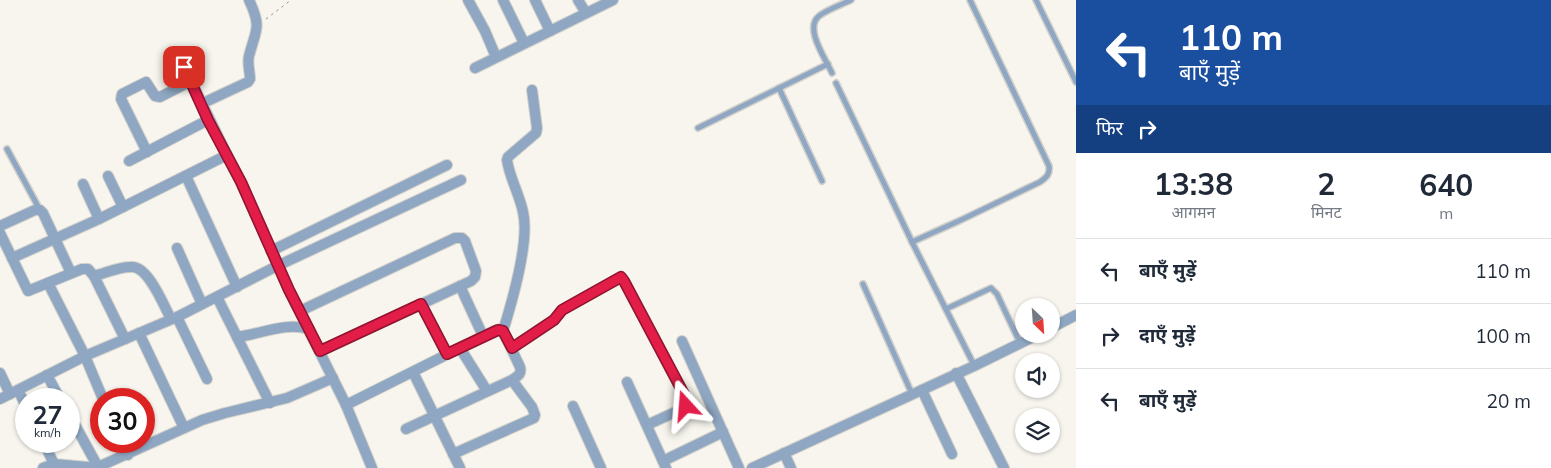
<!DOCTYPE html>
<html lang="hi">
<meta charset="utf-8">
<style>
body{margin:0;font-family:Mulish,"Noto Sans Devanagari",sans-serif;background:#f2f2f3;color:#1f2937;height:100vh;display:flex;flex-direction:column;font-size:19px;white-space:nowrap}
*{box-sizing:border-box;margin:0}
p{font-size:16px;color:#747a83}
.icon{flex:none;width:28px;height:28px;fill:none;stroke:currentColor;stroke-width:2;stroke-linecap:round;stroke-linejoin:round}
.map{position:relative;flex:1;overflow:hidden}
.details{display:flex;flex-direction:column;background:#fff;width:475px}
.details>*{flex:none}
.banner{background:#1a4fa0;color:#fff;overflow:hidden}
.needle{width:32px;rotate:155deg}
.tools{position:absolute;left:1015px;top:298px;display:grid;gap:10px}
.tools a{display:grid;place-items:center;width:45px;height:45px;border-radius:50%;background:#fff;box-shadow:0 1px 4px #0004;font-size:25px}
.speed{position:absolute;left:15px;top:388px;display:flex;gap:10px;font-size:25px;font-weight:700;text-align:center}
.speed>*{display:grid;place-content:center;width:65px;height:65px;border-radius:50%;background:#fff;box-shadow:0 1px 4px #0004;line-height:1}
.speed small{font-size:12px;font-weight:400}
.speed .limit{border:8px solid #d22;background:#fff;color:#111}
.pin{position:absolute;display:grid;place-items:center;width:42px;height:42px;color:#fff;margin:-21px;border-radius:10px;box-shadow:0 2px 8px #0006}
.me{position:absolute;width:55px;margin:-28px;rotate:341deg;stroke-linejoin:round;filter:drop-shadow(0 0 4px #0008)}
.turn{display:flex;align-items:center;gap:18px;height:105px;padding:0 20px;font-size:22px}
.turn .icon{width:65px;height:65px;stroke-width:2.5}
.turn b{display:block;font-size:35px;line-height:42px}
.then{display:flex;align-items:center;height:48px;padding:0 20px;background:#0003;gap:10px;font-size:19px}
.eta{display:flex;justify-content:space-evenly;align-items:center;height:85px;text-align:center}
.eta b{font-size:30px;font-weight:700;line-height:35px}
ul{padding:0;list-style:none}
li{display:flex;align-items:center;gap:15px;height:65px;padding:0 20px;border-top:1px solid #e0e1e3}
li div{flex:1}
li b{display:block;font-size:19px}
li em{font-style:normal}
main{display:flex;flex:1;min-height:0}
.map>svg:first-child{display:block}
</style>
<main>
<div class="map">
<svg width="1076" height="468" viewBox="0 0 1076 468">
<rect width="100%" height="100%" fill="#f7f5ee"/>
<g fill="none" stroke-linecap="round" stroke-linejoin="round">
<defs>
<g id="service">
<polyline points="1036,0 1076,82"/>
<path d="M832 73C825 58 804 28 819 16 828 9 841 5 851 0"/>
<polyline points="836,83 912,242 974,365"/>
<polyline points="779,88 822,181"/>
<polyline points="698,128 828,64"/>
<polyline points="7,149 40,210"/>
<path d="M912 242 961 220 1040 182C1047 177 1050 174 1049 166L970 0"/>
<polyline points="863,284 912,394"/>
<polyline points="946,309 991,288 997,294 1020,343"/>
</g>
<g id="minor">
<polyline points="468,0 485,31 496,57"/>
<polyline points="503,0 524,43"/>
<polyline points="535,0 550,31"/>
<polyline points="578,0 586,13"/>
<polyline points="177,52 227,155"/>
<polyline points="475,68 613,0"/>
<path d="M201 104 248 82 250 79C250 71 247 64 249 56 256 29 262 28 249 0"/>
<polyline points="147,152 121,99 122,94 146,82 155,96 160,97 191,81"/>
<polyline points="129,161 208,120"/>
<polyline points="108,176 123,207"/>
<polyline points="186,176 237,287"/>
<polyline points="83,184 99,219"/>
<polyline points="0,226 35,210 40,210 43,213 71,273"/>
<path d="M0 233 28 291 82 269H88L94 276C106 273 120 266 133 267 149 268 164 306 171 319"/>
<polyline points="177,248 202,304"/>
<polyline points="271,251 447,165"/>
<path d="M12 258 99 219 227 155 241 182 289 290 346 405 494 331 501 329 503 331 520 367C522 374 518 376 512 380L406 429"/>
<polyline points="94,276 125,339"/>
<polyline points="48,283 85,356 103,399"/>
<polyline points="460,286 483,336"/>
<polyline points="217,297 270,403"/>
<polyline points="421,304 447,354"/>
<polyline points="300,311 455,238 462,238 465,241 476,271 475,277 471,281 320,351"/>
<polyline points="177,317 207,379"/>
<polyline points="1051,328 1076,315"/>
<path d="M503 331C512 302 530 241 523 212 520 196 509 176 507 160L508 157 536 133 537 128 532 90"/>
<polyline points="139,333 184,428"/>
<path d="M237 337C261 334 285 322 309 329"/>
<polyline points="682,341 739,468"/>
<polyline points="460,348 487,391"/>
<polyline points="512,348 554,320 562,310 621,277 624,281 688,402 686,406 682,409 647,425"/>
<polyline points="413,372 460,468"/>
<polyline points="0,373 10,394"/>
<polyline points="956,373 1004,468"/>
<polyline points="47,375 60,399"/>
<polyline points="627,382 666,468"/>
<polyline points="18,390 26,406"/>
<polyline points="922,390 952,454"/>
<polyline points="0,399 85,356 177,317 277,266 461,180"/>
<polyline points="346,405 372,468"/>
<polyline points="573,406 601,468"/>
<polyline points="69,414 98,467 202,420 225,413 287,398 333,378"/>
<polyline points="43,441 54,464"/>
<polyline points="122,441 128,455"/>
<polyline points="784,453 791,468"/>
<polyline points="453,454 534,418 535,415 532,407 512,380"/>
<polyline points="663,461 723,432"/>
<polyline points="43,468 54,464 99,468"/>
<polyline points="752,468 974,366 1039,334"/>
</g>
</defs>
<use href="#service" stroke="#d2d0ca" stroke-width="8"/>
<use href="#minor" stroke="#d2d0ca" stroke-width="12"/>
<polyline stroke="#93928c" stroke-width="1" stroke-dasharray="2.5 4" stroke-linecap="butt" points="266,19 291,0"/>
<use href="#service" stroke="#8fa7c2" stroke-width="5"/>
<use href="#minor" stroke="#8fa7c2" stroke-width="10"/>
</g>
<g fill="none" stroke-linecap="round" stroke-linejoin="round">
<defs>
<polyline id="route" points="184,67 208,120 241,182 289,290 320,351 421,304 447,354 498,330 503,331 512,348 554,320 562,310 621,277 624,281 686,398 688,402 686,406"/>
</defs>
<use href="#route" stroke="#92132f" stroke-width="12"/>
<use href="#route" stroke="#e11d48" stroke-width="9"/>
</g>
</svg>
<div class="tools">
<a><svg class="needle" viewBox="-14 -14 28 28"><path d="M0-13l5 13h-10z" fill="#e53935"/><path d="M0 13l5-13h-10z" fill="#747a83"/></svg></a>
<a><svg class="icon" aria-label="sound" viewBox="0 0 24 24"><path d="M4 9h4l5-4v14l-5-4H4zM17 9q2 3 0 6"/></svg></a>
<a><svg class="icon" aria-label="layers" viewBox="0 0 24 24"><path d="M12 4l9 5-9 5-9-5zM3 14l9 5 9-5"/></svg></a>
</div>
<div class="speed"><div>27<small>km/h</small></div><div class="limit">30</div></div>
<div class="pin" style="left:184px;top:67px;background:#d93025"><svg class="icon" aria-label="arrive" viewBox="0 0 24 24"><path d="M6 21V4h12l-3 4 3 4H6"/></svg></div>
<svg class="me" style="left:686px;top:406px" viewBox="-20 -20 40 40"><path d="M0-17L14 15 0 8-14 15z" fill="#e11d48" stroke="#fff" stroke-width="4"/></svg>
</div>
<section class="details">
<div class="banner">
<div class="turn"><svg class="icon" aria-label="left" viewBox="0 0 24 24"><path d="M17 20v-9H6M10 6l-5 5 5 5"/></svg><div><b>110 m</b>बाएँ मुड़ें</div></div>
<div class="then">फिर<svg class="icon" aria-label="right" viewBox="0 0 24 24"><path d="M7 20v-9h11M14 6l5 5-5 5"/></svg></div>
</div>
<div class="eta">
<div><b>13:38</b><p>आगमन</p></div>
<div><b>2</b><p>मिनट</p></div>
<div><b>640</b><p>m</p></div>
</div>
<ul>
<li><svg class="icon" aria-label="left" viewBox="0 0 24 24"><path d="M17 20v-9H6M10 6l-5 5 5 5"/></svg><div><b>बाएँ मुड़ें</b></div><em>110 m</em></li>
<li><svg class="icon" aria-label="right" viewBox="0 0 24 24"><path d="M7 20v-9h11M14 6l5 5-5 5"/></svg><div><b>दाएँ मुड़ें</b></div><em>100 m</em></li>
<li><svg class="icon" aria-label="left" viewBox="0 0 24 24"><path d="M17 20v-9H6M10 6l-5 5 5 5"/></svg><div><b>बाएँ मुड़ें</b></div><em>20 m</em></li>
</ul>
</section>
</main>
